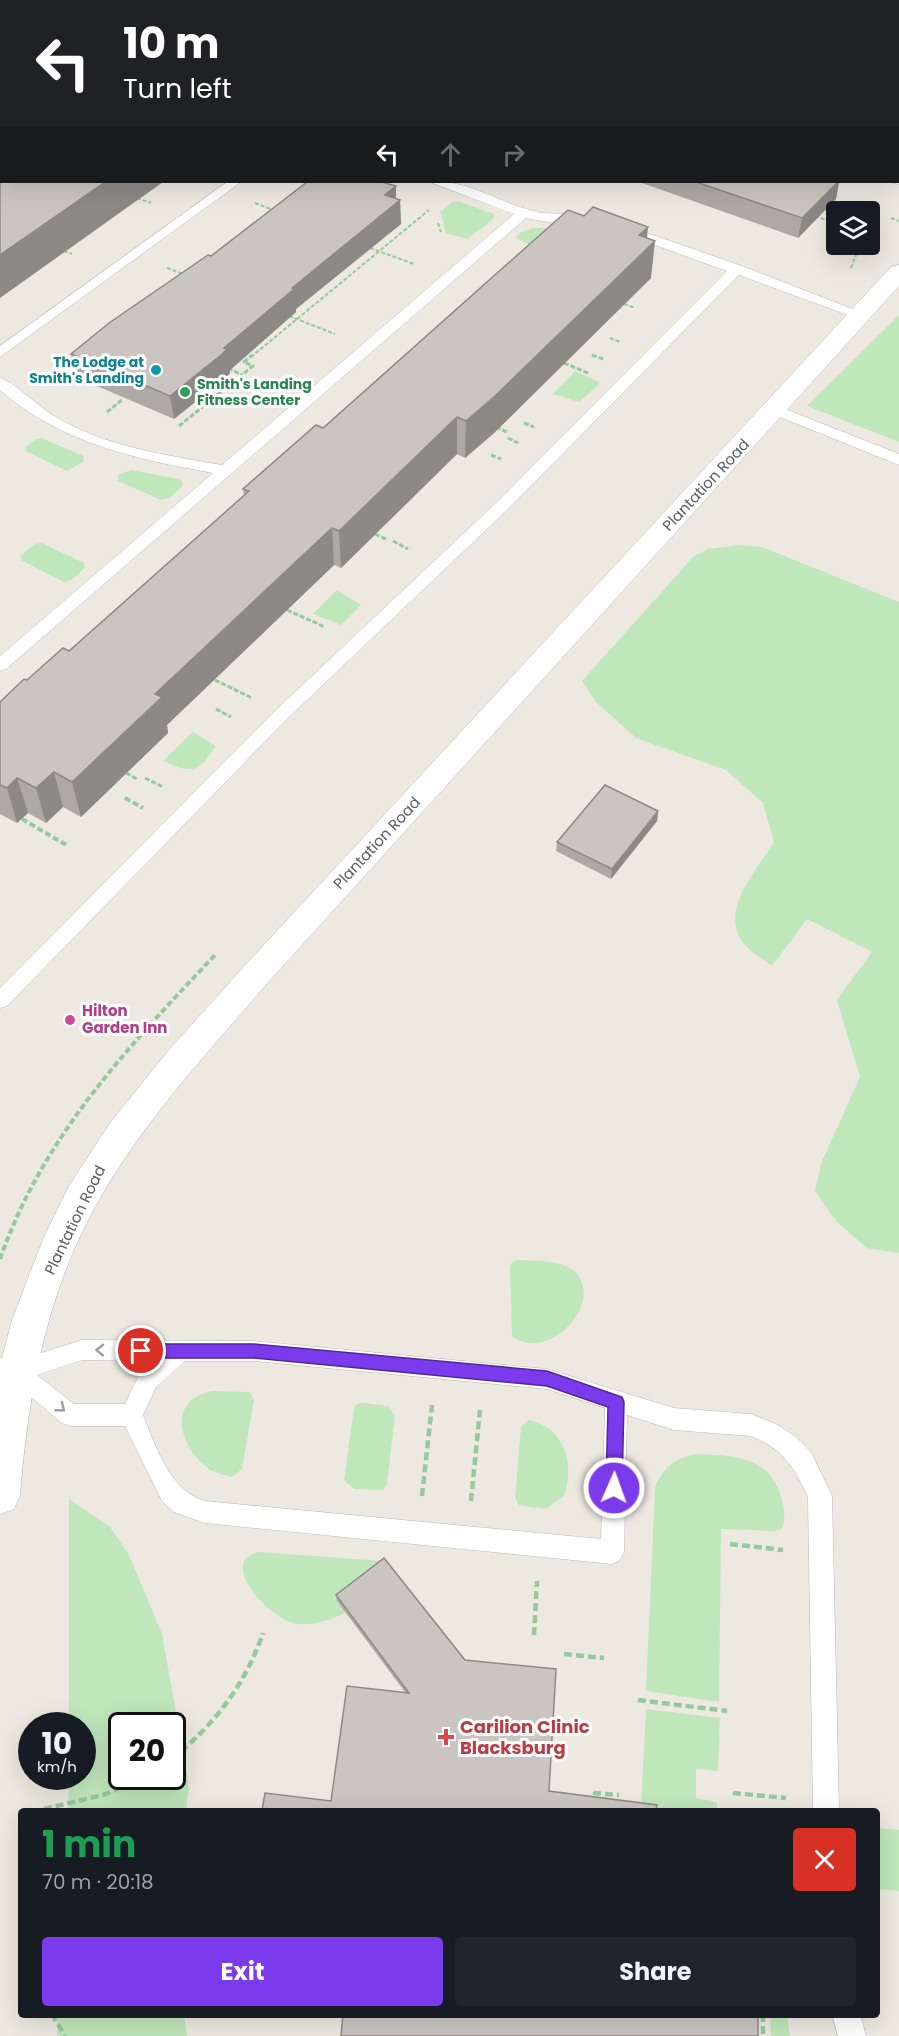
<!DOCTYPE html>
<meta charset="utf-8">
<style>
body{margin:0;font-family:Poppins,sans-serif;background:#20242c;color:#f1f3f6;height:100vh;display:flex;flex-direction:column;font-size:22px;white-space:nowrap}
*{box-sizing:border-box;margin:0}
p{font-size:20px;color:#9ea1a6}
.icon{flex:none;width:33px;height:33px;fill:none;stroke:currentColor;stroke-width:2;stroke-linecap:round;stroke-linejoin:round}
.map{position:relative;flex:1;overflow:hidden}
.side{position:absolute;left:18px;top:1808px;width:862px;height:210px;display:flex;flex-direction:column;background:#171b24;border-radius:6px;box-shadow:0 6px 24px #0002}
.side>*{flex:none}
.hud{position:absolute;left:0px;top:0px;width:900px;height:183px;box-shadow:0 6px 24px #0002;background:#202124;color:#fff;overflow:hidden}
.controls{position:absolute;left:826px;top:201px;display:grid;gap:12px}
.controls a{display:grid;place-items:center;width:54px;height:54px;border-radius:6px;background:#171b24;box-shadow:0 6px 24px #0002;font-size:30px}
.speed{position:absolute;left:18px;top:1712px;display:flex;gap:12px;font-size:30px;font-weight:700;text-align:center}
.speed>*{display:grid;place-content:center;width:78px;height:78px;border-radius:50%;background:#171b24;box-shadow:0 6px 24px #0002;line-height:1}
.speed small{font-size:15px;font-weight:400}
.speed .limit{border:3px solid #111;border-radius:9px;background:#fff;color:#111}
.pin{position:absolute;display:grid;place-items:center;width:51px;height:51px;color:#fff;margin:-26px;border:3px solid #fff;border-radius:50%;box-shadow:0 2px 6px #0007}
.me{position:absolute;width:66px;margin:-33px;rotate:2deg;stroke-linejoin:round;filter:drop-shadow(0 0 4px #0008)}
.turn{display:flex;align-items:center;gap:21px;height:126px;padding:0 24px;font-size:27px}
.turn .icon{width:78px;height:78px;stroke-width:2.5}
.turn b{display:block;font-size:42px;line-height:51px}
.lanes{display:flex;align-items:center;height:57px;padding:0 24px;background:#0003;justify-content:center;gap:30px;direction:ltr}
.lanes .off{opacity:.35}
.round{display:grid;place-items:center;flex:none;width:63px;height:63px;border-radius:6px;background:#20242c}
.headline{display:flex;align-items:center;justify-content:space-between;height:102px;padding:0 24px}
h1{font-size:36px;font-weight:700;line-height:45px;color:#1e9e55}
.action{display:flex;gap:12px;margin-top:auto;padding:12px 24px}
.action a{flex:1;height:69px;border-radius:6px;background:#7c3aed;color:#fff;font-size:24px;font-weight:700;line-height:69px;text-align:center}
.action a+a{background:#20242c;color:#f1f3f6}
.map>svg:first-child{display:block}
</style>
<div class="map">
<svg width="899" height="2036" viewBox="0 0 899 2036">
<rect width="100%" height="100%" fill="#ede9e0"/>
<g fill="#c0e6bc" fill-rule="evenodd">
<polygon points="39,0 899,0 899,152 898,2 36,1"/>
<polygon points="453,202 460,202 494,214 494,218 468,239 446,233 440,212"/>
<polygon points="533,228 559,228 536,248 516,238 519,233"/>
<polygon points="899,315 899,442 807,406"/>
<polygon points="575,371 599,382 598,385 579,402 553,394"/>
<polygon points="42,438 83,456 84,461 67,471 26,451 26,447 36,439"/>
<polygon points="131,470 179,479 182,481 183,486 169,498 161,500 118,481 118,475"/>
<polygon points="42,543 84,563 85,568 71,580 64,582 21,560 21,556 35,544"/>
<path d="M740 545 762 547 899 602V1253L867 1248 837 1222 815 1191 822 1161 860 1077 837 1000 872 952 807 919 772 966C763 960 753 953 746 946 716 913 756 871 774 842L763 803 726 770 636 738 596 702 582 681 694 556 708 549Z"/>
<polygon points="337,590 361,605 341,625 313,614"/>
<path d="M193 732 216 746C197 775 191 773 163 761Z"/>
<path d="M517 1260C533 1261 554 1260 568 1267 613 1293 551 1366 512 1336L510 1267 512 1262Z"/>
<path d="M212 1391 250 1392 254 1400 242 1469 232 1477C225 1475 215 1473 209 1469 180 1447 165 1401 212 1391Z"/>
<polygon points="363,1403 388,1406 395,1415 387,1484 383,1490 354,1489 344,1480 354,1409 357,1404"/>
<path d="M528 1420C565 1427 575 1464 564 1496L546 1509 519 1505 515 1498 521 1427Z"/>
<path d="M695 1454C732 1455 767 1455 781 1496 784 1506 786 1519 782 1529L775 1531 721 1529 719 1702 646 1691 655 1487C663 1468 675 1458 695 1454Z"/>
<path d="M69 1499 110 1527 129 1555 162 1634 189 1786 186 1810H68L69 1776H82V1725H69ZM122 1725H172V1776H122Z"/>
<path d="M259 1552 381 1561 388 1564 390 1569 337 1601 346 1613C331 1619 314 1626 297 1624 271 1621 215 1560 259 1552Z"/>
<polygon points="646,1709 720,1718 718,1771 696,1769 696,1798 717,1802 717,1810 654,1810 641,1806"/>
<polygon points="878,1828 899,1830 899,1891 878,1889"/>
<polygon points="58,2014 184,2015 187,2036 57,2036"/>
<polygon points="770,2015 787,2015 790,2036 771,2036"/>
</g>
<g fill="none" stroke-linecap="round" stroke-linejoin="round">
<defs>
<g id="service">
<polygon points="2,161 2,169 0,170 0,162"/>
<polygon points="898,176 899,184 893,183 898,182"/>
<polygon points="227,182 241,182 0,357 0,346"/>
<path d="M430 182C465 178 503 205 538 212 552 216 582 210 593 220 583 229 540 221 526 218L6 669 0 671V656L213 473C135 459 61 443 0 390V378C13 381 41 409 56 417 106 447 166 455 222 465L514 214Z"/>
<polygon points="624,225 742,266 868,315 866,318 856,318 739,275 507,510 289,717 7,1006 0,1008 0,988 277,709 497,502 727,271 619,232 619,226"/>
<polygon points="775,405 899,454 899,465 770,413 768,410 770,407"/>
<path d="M82 1340 253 1341 547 1369 674 1408 751 1414 776 1424 796 1437 811 1452 832 1496 839 1810H813L808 1497C794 1467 783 1449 751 1436L674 1430 627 1415 624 1552 620 1560 612 1564 205 1523 174 1512 162 1501 125 1426H70L62 1423 11 1380 0 1378V1358L16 1361ZM82 1360 153 1361 140 1373 125 1404H74L37 1375ZM185 1361H253L547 1389 605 1408 601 1539 205 1501C170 1491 156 1447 143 1415L156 1387Z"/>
<polygon points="832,2014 860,2014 866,2036 838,2036"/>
</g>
<path id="minor" d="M899 265V286L272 978C209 1051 142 1122 95 1207 46 1295 28 1396 20 1495L14 1509 0 1514V1366L12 1320 44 1237 69 1186 110 1123 168 1051 250 960 891 267Z"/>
</defs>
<use href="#service" stroke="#b4b8bc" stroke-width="1"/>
<use href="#minor" stroke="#b4b8bc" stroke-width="1"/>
<g stroke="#96c9a0" stroke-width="2" stroke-dasharray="4 2" stroke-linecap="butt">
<polyline points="137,198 151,203"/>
<polyline points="255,203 276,211"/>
<polyline points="815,216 837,224"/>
<polyline points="891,218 899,221"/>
<polyline points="438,223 441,232"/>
<polyline points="870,235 873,237"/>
<polyline points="370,248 414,264"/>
<polyline points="64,251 72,254"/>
<polyline points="167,268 186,275"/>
<polyline points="851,268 856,255"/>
<polyline points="624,304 635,308"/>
<polyline points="289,316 335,334"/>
<polyline points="610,338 620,342"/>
<polyline points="592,355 597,357"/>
<polyline points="251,357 429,210"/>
</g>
<g stroke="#96c9a0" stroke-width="3" stroke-dasharray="5 2" stroke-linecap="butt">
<polyline points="592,355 603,359"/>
<polyline points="564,363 588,373"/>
<polyline points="228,368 242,375"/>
<polyline points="68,376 77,369"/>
<polyline points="107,412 123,399"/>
<polyline points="524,423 534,427"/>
<polyline points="179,426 253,366 244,362 252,355"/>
<polyline points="496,427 507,432"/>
<polyline points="508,438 518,443"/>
<polyline points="491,455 501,459"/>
<polyline points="375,534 388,540"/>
<polyline points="393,541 408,549"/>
<polyline points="287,610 325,627"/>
<polyline points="215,680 252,698"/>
<polyline points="216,709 231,717"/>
<polyline points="126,773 137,779"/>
<polyline points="145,778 163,787"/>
<polyline points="125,798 128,800"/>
</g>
<g stroke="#96c9a0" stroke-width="4" stroke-dasharray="6 3" stroke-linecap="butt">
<polyline points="125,798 143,808"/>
<polyline points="22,819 68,846"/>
<path d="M0 1259C43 1136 128 1047 216 954"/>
</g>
<g stroke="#96c9a0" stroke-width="4.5" stroke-dasharray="8 4" stroke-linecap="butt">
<polyline points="422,1496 432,1405"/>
<polyline points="471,1501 480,1410"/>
<polyline points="730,1544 783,1550"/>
<polyline points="534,1635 537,1581"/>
<polyline points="564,1654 604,1658"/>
<polyline points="638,1700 727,1711"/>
<path d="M172 1759C215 1724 245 1685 263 1633"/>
<polyline points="593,1793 619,1795"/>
<polyline points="733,1793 786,1798"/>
<polyline points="44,1809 103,1795 148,1776"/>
<polyline points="52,2014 65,2036"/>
<polyline points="763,2014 763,2036"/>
</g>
<use href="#service" fill="#fff" fill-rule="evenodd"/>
<use href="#minor" fill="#fff" fill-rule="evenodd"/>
</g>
<g fill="#aea9a5">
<polygon points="639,182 839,182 836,199 798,238"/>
<polygon points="396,199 400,200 401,224 296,309 296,312 230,370 230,373 224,379 174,419 76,377 71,354 211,256"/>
<polygon points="584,216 647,238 651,278 494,433 465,458 457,454 341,568 334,565 167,725 168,733 81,817 63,807 46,823 28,813 17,823 0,814 0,702 27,680 69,651 244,496 243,489 323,428"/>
<polygon points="658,811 657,821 611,879 556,851 557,842"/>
<polygon points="336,1595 549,1791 331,1801 405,1692 337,1601"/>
</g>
<g fill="#8d8a86">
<polygon points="105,182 163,182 0,298 0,255"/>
<polygon points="838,182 839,182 836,199 798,238 802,218"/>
<polygon points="396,186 396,203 400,200 401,224 296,309 296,312 230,370 230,373 224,379 174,419 170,396 292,288 385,195"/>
<polygon points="648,227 646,250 655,241 651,278 494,433 465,458 466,421 639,235"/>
<polygon points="457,417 457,454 341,568 339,531"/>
<polygon points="332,528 334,565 167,725 168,733 81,817 72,782 155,694"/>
<polygon points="54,772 63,807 46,823 36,788"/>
<polygon points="17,778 28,813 17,823 7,788"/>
<polygon points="658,811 657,821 611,879 612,869"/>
</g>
<g fill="#cac5c0" stroke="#8d8a86" stroke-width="1.5">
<polygon points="2,172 2,182 105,182 0,255 0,173"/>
<polygon points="307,182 382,182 396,186 385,195 400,200 292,288 294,289 224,348 227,349 221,355 170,396 71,354 109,323 208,255 211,256"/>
<polygon points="696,182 838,182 802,218"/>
<polygon points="593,207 648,227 639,235 655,241 495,396 466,421 457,417 339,531 332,528 155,694 162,697 72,782 54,772 36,788 17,778 7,788 0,785 0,702 24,679 27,680 63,648 69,651 249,491 243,489 316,425 323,428 568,210 584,216"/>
<polygon points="605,785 658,811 612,869 557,842"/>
<polygon points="384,1558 465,1660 556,1669 549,1791 657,1805 656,1810 262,1810 265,1793 331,1801 347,1686 409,1693 336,1595"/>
<polygon points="343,2014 758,2014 758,2036 341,2036"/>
</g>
<defs><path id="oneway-chevron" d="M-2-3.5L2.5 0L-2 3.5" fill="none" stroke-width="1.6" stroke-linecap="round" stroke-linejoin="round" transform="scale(1.5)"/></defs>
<g stroke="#9b9ea1">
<use href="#oneway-chevron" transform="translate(100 1350) rotate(-179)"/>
<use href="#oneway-chevron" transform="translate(61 1408) rotate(39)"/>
</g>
<polygon fill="#7c3aed" stroke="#51269a" stroke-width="1.5" points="141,1344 253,1344 547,1371 622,1397 624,1402 622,1488 620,1493 614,1495 608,1493 606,1488 608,1407 547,1386 253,1358 141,1358 135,1356 133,1351 135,1346"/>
<circle fill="#0f9aa8" stroke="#fff" stroke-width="2" cx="156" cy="370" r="6"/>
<circle fill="#2e9e5b" stroke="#fff" stroke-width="2" cx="185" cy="392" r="6"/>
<circle fill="#d1479c" stroke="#fff" stroke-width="2" cx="70" cy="1020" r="6"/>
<path fill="#e0444e" stroke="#fff" stroke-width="2" d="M443 1728h6v6h6v6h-6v6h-6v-6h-6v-6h6z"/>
<g text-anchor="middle" stroke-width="6" stroke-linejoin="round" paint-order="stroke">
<g font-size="14" font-weight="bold" fill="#0d838f" stroke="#fff" text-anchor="end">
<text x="144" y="367">The Lodge at<tspan x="144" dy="16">Smith's Landing</tspan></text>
</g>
<g font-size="14" font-weight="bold" fill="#27864d" stroke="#fff" text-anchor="start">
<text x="197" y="389">Smith's Landing<tspan x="197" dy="16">Fitness Center</tspan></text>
</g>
<g font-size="15" fill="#595e62" stroke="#fff">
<text transform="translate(706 485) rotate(-47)" y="5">Plantation Road</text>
<text transform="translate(377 843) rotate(-47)" y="5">Plantation Road</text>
<text transform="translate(75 1220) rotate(-64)" y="5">Plantation Road</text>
</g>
<g font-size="15" font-weight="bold" fill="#b23c85" stroke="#fff" text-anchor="start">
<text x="82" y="1016">Hilton<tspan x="82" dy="17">Garden Inn</tspan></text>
</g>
<g font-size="18" font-weight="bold" fill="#be3a42" stroke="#fff" text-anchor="start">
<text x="460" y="1733">Carilion Clinic<tspan x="460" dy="21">Blacksburg</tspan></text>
</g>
</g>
</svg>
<div class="controls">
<a><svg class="icon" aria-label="layers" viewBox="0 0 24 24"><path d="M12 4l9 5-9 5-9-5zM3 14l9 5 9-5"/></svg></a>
</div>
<div class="speed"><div>10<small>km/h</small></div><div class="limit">20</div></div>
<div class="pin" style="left:141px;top:1351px;background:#d93025"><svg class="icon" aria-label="arrive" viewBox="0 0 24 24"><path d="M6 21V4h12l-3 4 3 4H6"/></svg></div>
<svg class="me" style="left:614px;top:1488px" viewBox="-20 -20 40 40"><circle r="17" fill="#7c3aed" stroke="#fff" stroke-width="3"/><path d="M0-11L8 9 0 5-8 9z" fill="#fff"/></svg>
<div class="hud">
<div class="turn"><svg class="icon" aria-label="left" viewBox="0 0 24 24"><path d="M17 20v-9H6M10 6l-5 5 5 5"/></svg><div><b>10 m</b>Turn left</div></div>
<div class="lanes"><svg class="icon" aria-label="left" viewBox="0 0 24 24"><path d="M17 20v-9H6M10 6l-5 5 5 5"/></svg><svg class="icon off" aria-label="ahead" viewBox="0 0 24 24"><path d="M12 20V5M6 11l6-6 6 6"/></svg><svg class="icon off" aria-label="right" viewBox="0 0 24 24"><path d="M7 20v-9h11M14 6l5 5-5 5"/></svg></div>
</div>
<section class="side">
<div class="headline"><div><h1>1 min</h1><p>70 m · 20:18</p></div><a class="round" style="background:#d93025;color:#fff"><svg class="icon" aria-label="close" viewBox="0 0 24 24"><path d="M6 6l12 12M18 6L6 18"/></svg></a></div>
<div class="action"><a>Exit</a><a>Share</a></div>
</section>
</div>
